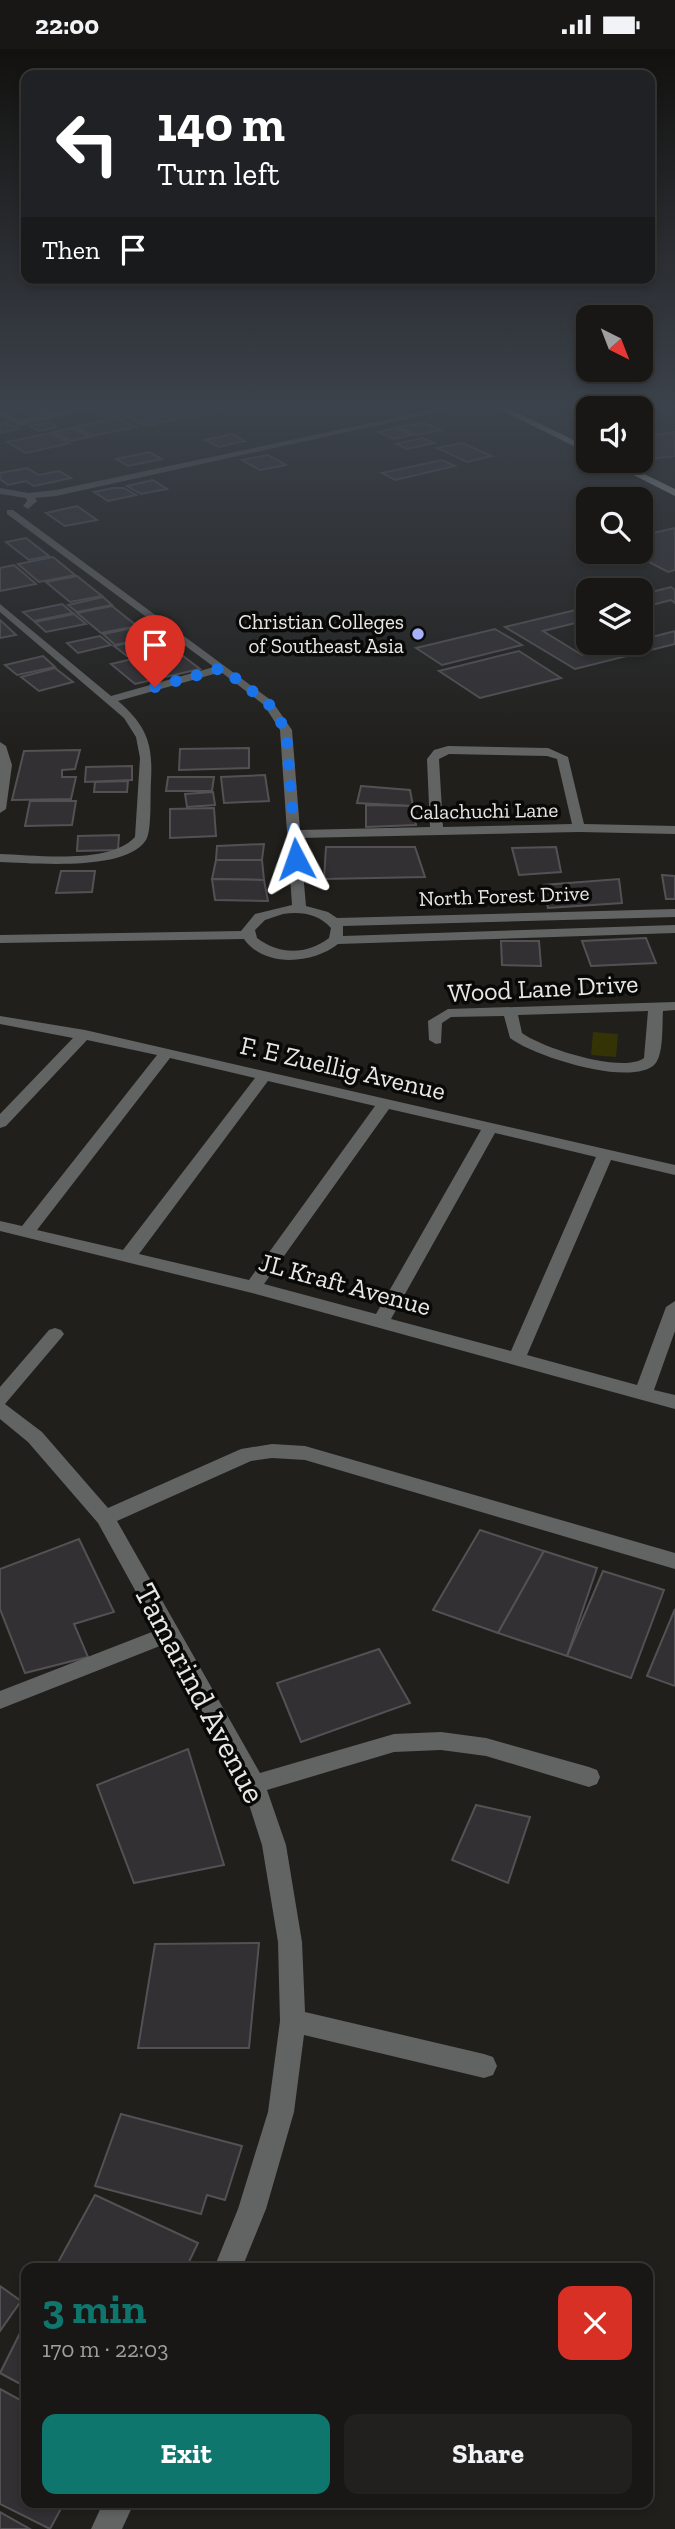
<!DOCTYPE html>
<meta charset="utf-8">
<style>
body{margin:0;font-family:"Zilla Slab",serif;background:#21201e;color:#f1f3f6;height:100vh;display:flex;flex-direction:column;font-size:26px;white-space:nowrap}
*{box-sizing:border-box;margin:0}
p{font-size:23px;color:#9f9fa0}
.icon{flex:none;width:38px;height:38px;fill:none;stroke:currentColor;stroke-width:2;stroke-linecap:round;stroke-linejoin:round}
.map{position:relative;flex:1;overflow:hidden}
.panel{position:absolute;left:21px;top:2214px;width:632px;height:245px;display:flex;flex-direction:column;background:#181715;border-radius:14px;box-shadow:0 4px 10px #0003,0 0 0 2px #363634}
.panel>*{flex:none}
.top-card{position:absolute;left:21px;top:21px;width:634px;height:214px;border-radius:14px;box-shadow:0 4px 10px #0003,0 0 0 2px #363634;background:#202124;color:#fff;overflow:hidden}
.needle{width:46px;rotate:138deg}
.buttons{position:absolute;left:576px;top:256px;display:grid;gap:14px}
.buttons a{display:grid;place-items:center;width:77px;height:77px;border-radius:14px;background:#181715;box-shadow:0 4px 10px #0003,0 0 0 2px #363634;font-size:35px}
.pin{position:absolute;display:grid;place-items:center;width:60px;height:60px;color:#fff;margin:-72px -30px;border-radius:50% 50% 50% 0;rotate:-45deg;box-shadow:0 0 7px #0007}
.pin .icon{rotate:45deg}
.me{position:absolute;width:77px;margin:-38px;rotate:356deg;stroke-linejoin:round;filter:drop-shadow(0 0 5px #0008)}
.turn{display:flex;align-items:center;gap:24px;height:147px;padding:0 21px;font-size:32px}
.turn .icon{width:91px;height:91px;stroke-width:2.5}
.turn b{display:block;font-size:49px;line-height:60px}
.then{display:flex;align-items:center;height:66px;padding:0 21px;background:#0003;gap:14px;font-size:26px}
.round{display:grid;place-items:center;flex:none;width:74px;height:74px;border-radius:14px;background:#21201e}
.headline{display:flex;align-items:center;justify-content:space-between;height:119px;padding:0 21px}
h1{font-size:42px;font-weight:800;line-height:52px;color:#0f766e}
.primary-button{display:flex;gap:14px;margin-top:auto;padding:14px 21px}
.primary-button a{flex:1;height:80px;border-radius:14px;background:#0f766e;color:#fff;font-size:28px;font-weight:800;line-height:80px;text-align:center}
.primary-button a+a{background:#21201e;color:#f1f3f6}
.status{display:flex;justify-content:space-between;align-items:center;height:49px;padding:0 35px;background:#181715;direction:ltr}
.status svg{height:19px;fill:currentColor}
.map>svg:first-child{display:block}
</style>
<div class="status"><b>22:00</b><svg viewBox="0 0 49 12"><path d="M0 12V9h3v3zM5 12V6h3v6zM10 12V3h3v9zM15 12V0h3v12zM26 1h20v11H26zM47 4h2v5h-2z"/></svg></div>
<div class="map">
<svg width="675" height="2480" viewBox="0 0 675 2480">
<rect width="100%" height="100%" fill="#201f1c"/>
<polygon fill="#333305" points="593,983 618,985 616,1008 591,1006"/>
<g fill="#323033" stroke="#545154" stroke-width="2">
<polygon points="58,355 70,360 55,364 40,356"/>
<polygon points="136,355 146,359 129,363 113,356"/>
<polygon points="189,355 220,355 231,359 181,370 161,361"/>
<polygon points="34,357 49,364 34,367 19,359"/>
<polygon points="112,359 124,364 109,368 97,362"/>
<polygon points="156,362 174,371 146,377 127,368"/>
<polygon points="118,369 135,378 92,387 75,378"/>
<polygon points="48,373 57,378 40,382 30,377"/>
<polygon points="8,374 18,380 0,384 0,375"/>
<polygon points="425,374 441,381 417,386 398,378"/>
<polygon points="73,379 90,388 71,392 53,383"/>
<polygon points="396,379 412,386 394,390 378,383"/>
<polygon points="675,383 675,407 640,411 640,388"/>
<polygon points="51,384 70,394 26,404 7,393"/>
<polygon points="232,385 245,392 219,398 205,391"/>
<polygon points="422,389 434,394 407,400 396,395"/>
<polygon points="462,394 492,407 467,413 437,399"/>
<polygon points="149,403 162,410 128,417 116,410"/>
<polygon points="268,406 286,416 260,421 242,411"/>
<polygon points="442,411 455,417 395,431 382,424"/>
<polygon points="27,419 39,426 59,422 71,429 34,437 26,432 8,436 0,430 0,424"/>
<polygon points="153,431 167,440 141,445 127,437"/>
<polygon points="113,439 124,439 136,446 108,452 94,443"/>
<polygon points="77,457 97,471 65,477 46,464"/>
<polygon points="675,479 675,521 668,523 628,502 640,502 640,487"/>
<polygon points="26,489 49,507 29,511 6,493"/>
<polygon points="53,508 75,526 39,533 18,515"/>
<polygon points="14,516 36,535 0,542 0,519"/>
<polygon points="77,527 102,547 70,553 46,533"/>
<polygon points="671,538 675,541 675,554 671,551 640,559 640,546"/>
<polygon points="103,548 112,556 77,563 68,556"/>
<polygon points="62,555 73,564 34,572 23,563"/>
<polygon points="112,557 137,577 101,584 77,564"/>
<polygon points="588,558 588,571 543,582 582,606 640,593 640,591 675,582 675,595 575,620 505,578"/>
<polygon points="74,565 86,575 46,583 35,573"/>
<polygon points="0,571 16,586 0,589"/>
<polygon points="143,577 155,587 115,596 103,585"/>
<polygon points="495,580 522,596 442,616 416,599"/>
<polygon points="100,587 111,596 78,604 67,594"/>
<polygon points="157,587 170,598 127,607 114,597"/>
<polygon points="174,600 200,620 135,635 111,615"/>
<polygon points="519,602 561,629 480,649 439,622"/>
<polygon points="43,607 55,618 17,626 5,616"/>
<polygon points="55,619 73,633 39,642 21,628"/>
<polygon points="249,699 249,719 179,721 180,700"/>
<polygon points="80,701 75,720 62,721 62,728 76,728 71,750 12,751 24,702"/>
<polygon points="132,717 132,731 85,733 86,718"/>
<polygon points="265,726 269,752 224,754 221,728"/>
<polygon points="168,728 214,728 212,742 166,742"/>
<polygon points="128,732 127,743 94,743 95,733"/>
<polygon points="361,737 410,741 413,757 357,754"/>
<polygon points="213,743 215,756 187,758 185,745"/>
<polygon points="30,752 76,752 72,776 25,777"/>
<polygon points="366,756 413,757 416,776 366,778"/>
<polygon points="214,759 216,787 170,789 170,760"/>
<polygon points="119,786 118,801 77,802 78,787"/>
<polygon points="264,795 262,811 216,811 217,797"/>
<polygon points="326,798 415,798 425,828 324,830"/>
<polygon points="556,798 561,823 519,826 512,799"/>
<polygon points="216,811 262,811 264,831 212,830"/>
<polygon points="61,822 95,822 92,843 56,844"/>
<polygon points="662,826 675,827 675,850 666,850"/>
<polygon points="212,830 264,831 268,852 215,851"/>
<polygon points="619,830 622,854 548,859 543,836"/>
<polygon points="646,889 656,914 591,917 582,892"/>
<polygon points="501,892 539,892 541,917 502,916"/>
<polygon points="480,1481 544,1502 498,1584 433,1561"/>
<polygon points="79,1490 114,1563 74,1575 88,1608 25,1624 0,1560 0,1520"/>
<polygon points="544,1502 597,1519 567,1607 498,1584"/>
<polygon points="603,1522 664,1541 631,1629 567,1607"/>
<polygon points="675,1560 675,1637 647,1627"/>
<polygon points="379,1600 410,1654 301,1693 277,1634"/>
<polygon points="188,1700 224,1816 134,1834 97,1736"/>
<polygon points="476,1756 530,1768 508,1834 452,1811"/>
<polygon points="259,1894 249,1999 138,1999 155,1895"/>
<polygon points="121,2065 242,2097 225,2151 207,2146 201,2165 95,2137"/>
<polygon points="95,2146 198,2194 186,2219 55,2219"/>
<polygon points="0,2237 21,2252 0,2282"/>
<polygon points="26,2272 26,2338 0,2324"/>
<polygon points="0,2340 26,2354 26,2454 64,2454 50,2480 0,2455"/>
<polygon points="0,2463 30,2480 0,2480"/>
</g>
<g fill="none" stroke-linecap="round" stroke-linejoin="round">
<g fill="#626463" fill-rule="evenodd">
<polygon points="99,355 113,355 19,377 0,366 0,361 20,371"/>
<polygon points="460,355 474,355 56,447 35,449 37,452 28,460 23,457 27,452 26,449 0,445 0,439 29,444 56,441"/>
<path d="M7 461H13L272 652 292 681 300 781 430 778 427 710 434 701 448 697 548 699 568 708 584 775 675 777V785L579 783 300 789 306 857 328 863 337 869 675 860V868L343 877V887L675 876V884L338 895C313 915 264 919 244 890L0 894V886L241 882 255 865 292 856 280 681 264 656 221 623 118 652C147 677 153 695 151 732 150 746 152 782 146 791 126 823 33 814 0 813V805C36 806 109 816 135 788L140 709 136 688 124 669 0 563V555L111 647 214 618 7 465ZM449 705 547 707 557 710 572 775 443 778 439 710ZM283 865C301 862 319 865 331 879L329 889C307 906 279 906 257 889L255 881 265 871Z"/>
<polygon points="0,693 6,697 12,716 6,760 0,764"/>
<path d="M675 953V961L663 962C662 975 664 1005 655 1015 632 1039 533 1007 510 989L504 967 451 968 442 974 441 994 436 995 429 991 428 972 448 960ZM648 962 644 1009C623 1025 542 999 522 984L518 966Z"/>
<path d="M0 967 85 981 675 1116V1126L611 1111 527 1306 637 1336 666 1258 675 1252V1282L654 1341 675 1346V1360L252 1244 0 1182V1172L22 1177 157 1006 87 991 6 1077 0 1079V1065L73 989 0 975ZM170 1009 255 1029 123 1201 37 1181ZM268 1032 375 1057 249 1231 139 1205ZM389 1060 481 1081 376 1265 264 1235ZM495 1084 596 1108 511 1302 391 1270Z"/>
<polygon points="55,1279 61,1281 64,1285 61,1289 5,1355 42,1383 108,1459 241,1400 272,1395 305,1397 675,1504 675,1520 305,1411 272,1409 251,1412 117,1472 260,1724 394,1685 441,1683 486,1689 589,1718 597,1721 600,1728 597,1735 589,1738 486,1707 441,1701 394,1703 267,1741 286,1796 302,1893 305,1963 484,2005 493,2008 497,2017 493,2026 484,2029 304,1986 294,2063 266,2160 242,2219 214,2219 238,2160 268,2063 280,1972 278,1893 262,1796 243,1737 165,1595 0,1660 0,1642 157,1581 98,1474 28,1393 0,1370 0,1338 49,1281"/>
<polygon points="103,2454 134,2454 122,2480 91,2480"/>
</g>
<g fill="#a6aaa9" fill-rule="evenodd">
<polygon points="489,355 499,355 588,398 588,404"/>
<polygon points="604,411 615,411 675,440 675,447"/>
</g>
</g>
<linearGradient id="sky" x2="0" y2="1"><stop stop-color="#12110f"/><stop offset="0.51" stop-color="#3c424b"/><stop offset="1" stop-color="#3c424b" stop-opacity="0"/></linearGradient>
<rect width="675" height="702" fill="url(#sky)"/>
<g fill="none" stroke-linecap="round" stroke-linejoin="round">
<polyline stroke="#1a73e8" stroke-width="12" stroke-dasharray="0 21.6" points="155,638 222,619 268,654 286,681 296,810"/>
</g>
<circle fill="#a6b1fc" stroke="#090908" stroke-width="2.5" cx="418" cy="585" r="7"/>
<g text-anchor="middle" stroke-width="7" stroke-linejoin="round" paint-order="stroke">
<g font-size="21" fill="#e8e7e5" stroke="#090908" text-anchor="end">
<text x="404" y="580">Christian Colleges<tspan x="404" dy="24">of Southeast Asia</tspan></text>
</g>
<g font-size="21" fill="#e8e7e5" stroke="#090908">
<text transform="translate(484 762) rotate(-1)" y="7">Calachuchi Lane</text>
<text transform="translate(504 847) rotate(-2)" y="7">North Forest Drive</text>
</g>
<g font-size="26" fill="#e8e7e5" stroke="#090908">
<text transform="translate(543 939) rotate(-3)" y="9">Wood Lane Drive</text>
<text transform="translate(343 1019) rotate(13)" y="9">F. E Zuellig Avenue</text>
<text transform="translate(345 1235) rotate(15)" y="9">JL Kraft Avenue</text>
</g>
<g font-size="32" fill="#e8e7e5" stroke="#090908">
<text transform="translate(200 1644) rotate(62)" y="11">Tamarind Avenue</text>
</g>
</g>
</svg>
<div class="buttons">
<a><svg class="needle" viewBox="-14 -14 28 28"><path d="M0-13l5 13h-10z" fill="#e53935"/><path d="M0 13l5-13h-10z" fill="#9f9fa0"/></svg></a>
<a><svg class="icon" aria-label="sound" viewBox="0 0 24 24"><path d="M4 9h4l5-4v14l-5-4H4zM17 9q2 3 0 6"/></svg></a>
<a><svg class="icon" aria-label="search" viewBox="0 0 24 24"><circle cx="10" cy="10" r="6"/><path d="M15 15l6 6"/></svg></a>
<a><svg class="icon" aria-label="layers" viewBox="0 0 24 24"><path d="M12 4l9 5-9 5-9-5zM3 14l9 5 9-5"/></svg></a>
</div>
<div class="pin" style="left:155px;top:638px;background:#d93025"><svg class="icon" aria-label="arrive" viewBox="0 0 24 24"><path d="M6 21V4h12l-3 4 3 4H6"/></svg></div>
<svg class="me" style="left:296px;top:810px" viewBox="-20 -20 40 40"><path d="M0-17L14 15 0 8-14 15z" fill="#1a73e8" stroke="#fff" stroke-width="4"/></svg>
<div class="top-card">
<div class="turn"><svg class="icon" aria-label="left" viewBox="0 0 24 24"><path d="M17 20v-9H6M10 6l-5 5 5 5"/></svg><div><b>140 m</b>Turn left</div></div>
<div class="then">Then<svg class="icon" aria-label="arrive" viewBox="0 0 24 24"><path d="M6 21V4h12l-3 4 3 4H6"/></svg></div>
</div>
<section class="panel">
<div class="headline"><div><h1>3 min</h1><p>170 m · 22:03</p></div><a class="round" style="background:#d93025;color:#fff"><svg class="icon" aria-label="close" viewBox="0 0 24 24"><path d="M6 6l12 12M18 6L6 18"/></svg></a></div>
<div class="primary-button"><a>Exit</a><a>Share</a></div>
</section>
</div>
